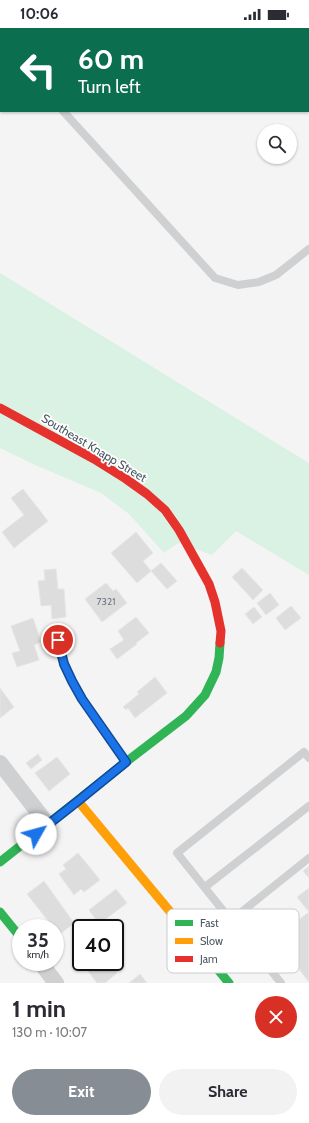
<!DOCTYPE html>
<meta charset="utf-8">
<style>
body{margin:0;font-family:Cabin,sans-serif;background:#f2f2f3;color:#2b2b33;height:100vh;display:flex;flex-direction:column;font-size:15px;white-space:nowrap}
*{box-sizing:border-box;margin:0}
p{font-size:13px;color:#7c7c81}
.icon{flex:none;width:22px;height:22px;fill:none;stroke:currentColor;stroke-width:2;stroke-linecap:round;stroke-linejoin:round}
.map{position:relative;height:955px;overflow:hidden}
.sheet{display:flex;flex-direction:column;background:#fff;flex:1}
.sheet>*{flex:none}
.guide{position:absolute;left:0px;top:0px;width:309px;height:84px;box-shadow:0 1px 3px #0004;background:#0b6e4f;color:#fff;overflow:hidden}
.buttons{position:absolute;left:257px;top:96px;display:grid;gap:8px}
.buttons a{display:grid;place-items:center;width:40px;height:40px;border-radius:50%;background:#fff;box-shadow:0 1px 3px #0004;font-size:20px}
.speed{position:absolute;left:12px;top:891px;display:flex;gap:8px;font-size:20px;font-weight:700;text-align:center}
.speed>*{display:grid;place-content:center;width:52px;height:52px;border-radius:50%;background:#fff;box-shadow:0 1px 3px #0004;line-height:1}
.speed small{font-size:10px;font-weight:400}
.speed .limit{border:2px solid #111;border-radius:6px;background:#fff;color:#111}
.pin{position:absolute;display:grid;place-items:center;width:34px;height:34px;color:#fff;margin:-17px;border:2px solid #fff;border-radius:50%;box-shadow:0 1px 4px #0007}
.me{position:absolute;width:44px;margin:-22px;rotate:52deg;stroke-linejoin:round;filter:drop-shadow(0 0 3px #0008)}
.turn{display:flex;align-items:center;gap:14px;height:84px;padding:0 12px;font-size:18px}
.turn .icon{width:52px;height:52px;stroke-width:2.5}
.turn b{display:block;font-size:28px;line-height:34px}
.round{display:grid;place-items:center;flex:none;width:42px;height:42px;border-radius:21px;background:#f2f2f3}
.headline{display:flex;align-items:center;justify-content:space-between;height:68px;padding:0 12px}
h1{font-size:24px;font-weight:700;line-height:30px}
.primary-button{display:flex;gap:8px;margin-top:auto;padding:8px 12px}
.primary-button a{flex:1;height:46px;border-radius:24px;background:#868d94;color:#fff;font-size:16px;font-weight:700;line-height:46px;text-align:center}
.primary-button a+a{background:#f2f2f3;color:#2b2b33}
.status{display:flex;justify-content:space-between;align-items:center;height:28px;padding:0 20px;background:#fff;direction:ltr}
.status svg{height:11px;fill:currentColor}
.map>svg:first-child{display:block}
</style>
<div class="status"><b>10:06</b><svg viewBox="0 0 49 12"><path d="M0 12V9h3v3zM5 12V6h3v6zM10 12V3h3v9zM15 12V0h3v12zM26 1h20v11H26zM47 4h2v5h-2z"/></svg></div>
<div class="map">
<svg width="309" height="955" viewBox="0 0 309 955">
<rect width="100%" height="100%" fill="#f4f4f4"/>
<polygon fill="#d9f2e3" points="0,245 309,435 309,547 236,503 212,527 178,515 164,525 129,486 101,465 33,436 0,420"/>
<g fill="#ddddde" stroke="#e5e6e7">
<polygon points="23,461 48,493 14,520 2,504 24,487 11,470"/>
<polygon points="136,504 153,525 143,533 151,543 137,555 111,525"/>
<polygon points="161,535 177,553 167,561 151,543"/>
<polygon points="242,540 263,562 253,572 232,549"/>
<polygon points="56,541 58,561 64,561 66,589 52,591 51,577 41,578 38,553 45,552 44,542"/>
<polygon points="106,555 113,563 116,561 127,575 102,594 85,571"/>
<polygon points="270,565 279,577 266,587 257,575"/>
<polygon points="291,578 301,590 285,602 276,590"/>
<polygon points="254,579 262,589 253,596 245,586"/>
<polygon points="136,589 149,605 136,615 137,616 117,631 110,621 124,612 118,603"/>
<polygon points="33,590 41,614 34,617 39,632 17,639 12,625 20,623 11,598"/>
<polygon points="155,649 167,665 135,690 128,680 126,682 123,679 139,666 137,664"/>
<polygon points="0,660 14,679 0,690"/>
<polygon points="38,726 42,732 31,741 26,735"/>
<polygon points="57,729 70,746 49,763 35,745"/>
<polygon points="78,825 100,852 84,864 81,861 74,867 59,846 66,841 63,837"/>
<polygon points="309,838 309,850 303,843"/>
<polygon points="44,853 74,895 55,910 55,900 41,899 49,894 27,866"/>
<polygon points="309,860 309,954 275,910 309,884 297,869"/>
<polygon points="116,861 127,875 99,896 89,882"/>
<polygon points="81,921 81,934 75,925"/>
<polygon points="81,934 109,934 117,945 105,955 97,955"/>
<polygon points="140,946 147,955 129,955"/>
</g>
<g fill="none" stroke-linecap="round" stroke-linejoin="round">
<g stroke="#ced0d2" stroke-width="8">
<polyline points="0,12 1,13"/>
<polyline points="63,83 215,250 238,257 259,254 276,247 309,221"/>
<polyline points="58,611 65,636 72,653 82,671 126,733"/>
<polyline points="205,859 309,778"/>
<polyline points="199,918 309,830"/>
<polyline points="281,955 177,825 304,724 309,730"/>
</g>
<g stroke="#ced0d2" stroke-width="16">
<polyline points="0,735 48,797"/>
<polyline points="40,934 56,955"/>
</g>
<g stroke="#30b455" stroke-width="9">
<polyline points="0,834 126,734 186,688 205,667 216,644 219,630 220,615"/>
<polyline points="0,884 21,910"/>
<polyline points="187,904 229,955"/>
</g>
<polyline stroke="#ff9f0a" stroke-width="9" points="78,773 187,904"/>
<polyline stroke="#e5322d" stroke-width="9" points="0,380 94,431 126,451 147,466 165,482 179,502 209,556 215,574 221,603 220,615"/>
</g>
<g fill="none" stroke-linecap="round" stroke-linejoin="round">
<defs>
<polyline id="route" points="36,806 78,773 126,734 82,671 72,653 64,636 58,612"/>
</defs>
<use href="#route" stroke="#114b97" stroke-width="10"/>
<use href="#route" stroke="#1a73e8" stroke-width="7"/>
</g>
<g text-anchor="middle" stroke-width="3.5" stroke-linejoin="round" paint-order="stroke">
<g font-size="10" fill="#707881">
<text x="106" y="577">7321</text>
</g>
<g font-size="12" fill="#4a5661" stroke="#fff">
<text transform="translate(94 420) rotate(31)" y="4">Southeast Knapp Street</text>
</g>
</g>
<rect x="167" y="881" width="132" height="64" rx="6" fill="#fff" stroke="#c9ccd0" stroke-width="1"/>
<rect x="175" y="892" width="18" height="6" fill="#30b455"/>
<rect x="175" y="910" width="18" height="6" fill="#ff9f0a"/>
<rect x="175" y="928" width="18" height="6" fill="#e5322d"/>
<g font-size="11" fill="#4a5661">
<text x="200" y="899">Fast</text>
<text x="200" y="917">Slow</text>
<text x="200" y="935">Jam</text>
</g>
</svg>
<div class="buttons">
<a><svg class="icon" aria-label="search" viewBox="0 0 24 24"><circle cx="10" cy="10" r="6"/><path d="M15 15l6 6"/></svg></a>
</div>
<div class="speed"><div>35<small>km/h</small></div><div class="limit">40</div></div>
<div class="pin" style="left:58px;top:612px;background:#d93025"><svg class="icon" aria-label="arrive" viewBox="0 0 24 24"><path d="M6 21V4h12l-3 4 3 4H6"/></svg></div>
<svg class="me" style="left:36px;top:806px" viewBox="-20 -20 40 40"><circle r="19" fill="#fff"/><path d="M0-13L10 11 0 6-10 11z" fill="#1a73e8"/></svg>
<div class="guide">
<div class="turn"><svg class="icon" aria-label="left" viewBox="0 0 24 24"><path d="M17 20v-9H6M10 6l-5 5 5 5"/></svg><div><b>60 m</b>Turn left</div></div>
</div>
</div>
<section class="sheet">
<div class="headline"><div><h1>1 min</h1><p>130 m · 10:07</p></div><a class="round" style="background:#d93025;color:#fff"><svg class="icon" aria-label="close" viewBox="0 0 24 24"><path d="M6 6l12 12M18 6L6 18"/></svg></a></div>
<div class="primary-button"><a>Exit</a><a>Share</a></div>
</section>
